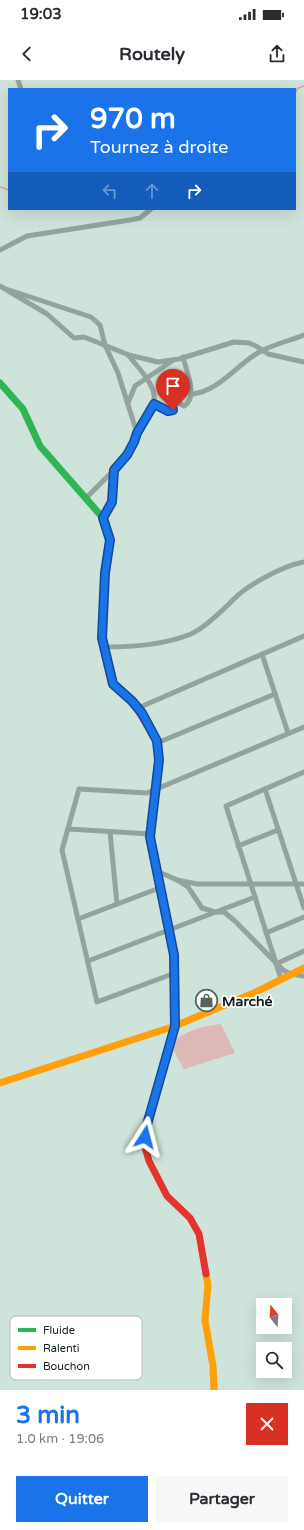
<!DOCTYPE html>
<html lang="fr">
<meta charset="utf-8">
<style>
body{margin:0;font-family:"Varela Round",sans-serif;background:#f7f7f7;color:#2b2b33;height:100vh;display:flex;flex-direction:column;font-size:15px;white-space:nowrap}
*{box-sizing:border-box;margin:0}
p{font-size:13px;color:#7c7c81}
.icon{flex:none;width:22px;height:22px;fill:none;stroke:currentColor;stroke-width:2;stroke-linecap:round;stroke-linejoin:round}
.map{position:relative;height:1310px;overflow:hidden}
.side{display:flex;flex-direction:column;background:#fff;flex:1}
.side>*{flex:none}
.hud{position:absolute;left:8px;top:8px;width:288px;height:122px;border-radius:0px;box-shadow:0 4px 16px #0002;background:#1a73e8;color:#fff;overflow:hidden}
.needle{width:26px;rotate:343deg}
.buttons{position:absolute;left:256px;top:1218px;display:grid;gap:8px}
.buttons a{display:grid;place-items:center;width:36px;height:36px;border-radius:0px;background:#fff;box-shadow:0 4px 16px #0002;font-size:20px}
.pin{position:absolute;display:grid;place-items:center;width:34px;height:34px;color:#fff;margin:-41px -17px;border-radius:50% 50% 50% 0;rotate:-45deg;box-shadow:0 0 4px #0007}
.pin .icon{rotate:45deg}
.me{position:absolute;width:44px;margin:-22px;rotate:9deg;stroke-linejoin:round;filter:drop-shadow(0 0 3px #0008)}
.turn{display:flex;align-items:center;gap:14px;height:84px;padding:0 16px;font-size:18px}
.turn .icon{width:52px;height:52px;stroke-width:2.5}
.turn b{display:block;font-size:28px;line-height:34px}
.lanes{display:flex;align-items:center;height:38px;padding:0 16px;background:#0003;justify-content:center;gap:20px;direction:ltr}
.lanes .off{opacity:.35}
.round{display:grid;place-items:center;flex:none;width:42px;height:42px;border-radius:0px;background:#f7f7f7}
.head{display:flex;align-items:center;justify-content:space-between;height:68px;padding:0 16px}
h1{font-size:24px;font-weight:700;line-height:30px;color:#1a73e8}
.button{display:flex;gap:8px;margin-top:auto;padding:8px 16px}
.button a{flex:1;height:46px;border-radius:0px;background:#1a73e8;color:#fff;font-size:16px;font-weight:700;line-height:46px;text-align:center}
.button a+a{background:#f7f7f7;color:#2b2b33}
.status{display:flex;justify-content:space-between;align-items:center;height:28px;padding:0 20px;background:#fff;direction:ltr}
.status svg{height:11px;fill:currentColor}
header{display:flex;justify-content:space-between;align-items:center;height:52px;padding:0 16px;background:#fff;font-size:18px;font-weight:700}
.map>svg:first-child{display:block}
</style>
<div class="status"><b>19:03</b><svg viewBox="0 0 49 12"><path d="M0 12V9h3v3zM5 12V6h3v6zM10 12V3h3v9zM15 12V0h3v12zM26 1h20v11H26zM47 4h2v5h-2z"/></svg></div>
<header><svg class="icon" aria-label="back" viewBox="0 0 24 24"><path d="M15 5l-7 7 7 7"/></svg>Routely<svg class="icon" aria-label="share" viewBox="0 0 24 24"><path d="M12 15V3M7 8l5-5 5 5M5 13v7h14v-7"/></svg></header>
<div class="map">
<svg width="304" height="1310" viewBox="0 0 304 1310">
<rect width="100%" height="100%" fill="#cee3da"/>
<path fill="#deb7b7" d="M221 944 235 973 184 989 170 964C184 951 203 946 221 944Z"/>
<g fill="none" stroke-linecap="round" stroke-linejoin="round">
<g stroke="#d8a2a5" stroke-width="1.5">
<polyline points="271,9 274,9"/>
<polyline points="295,13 298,8 304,6"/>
<polyline points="0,107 9,110"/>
</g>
<g stroke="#94a39d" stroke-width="5">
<polyline points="18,0 21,9"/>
<polyline points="0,170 27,156 130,140 140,138 151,129"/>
<polyline points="0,206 47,234 74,258 84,257 129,275 158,282 179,279 234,262 249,263 256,266 268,274 304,282"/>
<polyline points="6,209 91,237 100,245 105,265 118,293 137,353 135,362 127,375 114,390 112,422 103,438"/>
<path d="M129 276C139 289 160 308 153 326 150 335 143 344 137 353"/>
<path d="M192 314C221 311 238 282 263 270 276 264 291 260 304 255"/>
<polyline points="128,323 135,306 172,281"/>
<path d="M154 324 168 331 173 330 177 322 184 326C199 317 186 291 183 277"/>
<polyline points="87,417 114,390"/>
<path d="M104 567C134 567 163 565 191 554 204 548 224 529 234 519 249 504 283 486 304 482"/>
<polyline points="262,574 288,653"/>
<polyline points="138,628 304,556"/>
<polyline points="157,663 275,614"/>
<polyline points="265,709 304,828"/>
<polyline points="68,749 151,754"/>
<polyline points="110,752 117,824"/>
<polyline points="238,766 278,750"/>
<polyline points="159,792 177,800 197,804 304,804"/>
<polyline points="177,800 188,807 202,828 215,832 224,832 235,841 283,890 291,894 304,896"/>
<polyline points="78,839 162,807"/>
<polyline points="266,853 304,837"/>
<polyline points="88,881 255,817"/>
<polyline points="276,884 304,871"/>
<polyline points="175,893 97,922 62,770 79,709 147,713 304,647"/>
<polyline points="281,899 226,726 304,692"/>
</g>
<g stroke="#30b455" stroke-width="7">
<polyline points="0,303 23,329 40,366 103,438 109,460 105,493 102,558 114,605"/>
<polyline points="151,1028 175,946 174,875 154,777"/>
</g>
<g stroke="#ff9f0a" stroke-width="7">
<polyline points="0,1003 175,946 256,912 304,888"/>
<polyline points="206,1194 208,1205 205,1240 213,1286 214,1310"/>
</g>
<g stroke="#e5322d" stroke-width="7">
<polyline points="114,605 132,621 157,661 159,680 150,757 154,777"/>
<polyline points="151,1028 145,1048 145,1067 149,1081 167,1116 190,1138 199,1154 206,1194"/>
</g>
</g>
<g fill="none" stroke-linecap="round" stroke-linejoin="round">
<defs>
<polyline id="route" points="145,1057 146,1048 175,946 174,875 150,757 159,680 157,661 142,633 132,621 113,604 102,558 105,493 110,460 103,438 112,422 114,390 127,375 134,362 137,353 154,324 168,331 173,330"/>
</defs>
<use href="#route" stroke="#114b97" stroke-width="10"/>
<use href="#route" stroke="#1a73e8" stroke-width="7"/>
</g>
<defs>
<symbol id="shop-ring" viewBox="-11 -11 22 22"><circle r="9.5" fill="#fff" stroke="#54655e" stroke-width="1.5"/><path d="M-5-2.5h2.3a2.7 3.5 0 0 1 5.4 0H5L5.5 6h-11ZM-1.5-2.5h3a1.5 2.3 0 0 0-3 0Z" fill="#54655e"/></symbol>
</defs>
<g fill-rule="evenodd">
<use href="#shop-ring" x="194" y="908" width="25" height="25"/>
</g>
<g text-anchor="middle" stroke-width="3.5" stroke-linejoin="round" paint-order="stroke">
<g font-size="14" font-weight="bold" fill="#12211b" stroke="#fff" text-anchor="start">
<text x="222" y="926">Marché</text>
</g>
</g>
<rect x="10" y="1236" width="132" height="64" rx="6" fill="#fff" stroke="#b8bcbb" stroke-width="1"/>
<rect x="18" y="1248" width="18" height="4" fill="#30b455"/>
<rect x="18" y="1266" width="18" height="4" fill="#ff9f0a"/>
<rect x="18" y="1284" width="18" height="4" fill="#e5322d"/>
<g font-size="11" fill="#12211b">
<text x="43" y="1254">Fluide</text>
<text x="43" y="1272">Ralenti</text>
<text x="43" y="1290">Bouchon</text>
</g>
</svg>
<div class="buttons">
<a><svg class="needle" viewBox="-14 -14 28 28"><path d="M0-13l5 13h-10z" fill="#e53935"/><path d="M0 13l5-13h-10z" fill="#7c7c81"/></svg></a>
<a><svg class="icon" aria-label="search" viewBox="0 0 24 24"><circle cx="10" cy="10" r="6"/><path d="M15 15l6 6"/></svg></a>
</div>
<div class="pin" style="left:173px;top:330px;background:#d93025"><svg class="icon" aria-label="arrive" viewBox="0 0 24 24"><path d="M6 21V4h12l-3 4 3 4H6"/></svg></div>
<svg class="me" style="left:145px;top:1057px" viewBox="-20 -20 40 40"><path d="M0-17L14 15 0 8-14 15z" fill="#1a73e8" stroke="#fff" stroke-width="4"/></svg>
<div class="hud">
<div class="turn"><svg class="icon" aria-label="right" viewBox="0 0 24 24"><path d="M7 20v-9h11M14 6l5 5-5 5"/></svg><div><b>970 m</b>Tournez à droite</div></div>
<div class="lanes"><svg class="icon off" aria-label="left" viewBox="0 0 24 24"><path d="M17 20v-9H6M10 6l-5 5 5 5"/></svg><svg class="icon off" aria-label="ahead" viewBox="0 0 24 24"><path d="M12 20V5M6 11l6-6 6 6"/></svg><svg class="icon" aria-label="right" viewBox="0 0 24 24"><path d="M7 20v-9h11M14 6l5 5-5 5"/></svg></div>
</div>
</div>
<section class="side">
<div class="head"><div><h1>3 min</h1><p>1.0 km · 19:06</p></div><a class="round" style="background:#d93025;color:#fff"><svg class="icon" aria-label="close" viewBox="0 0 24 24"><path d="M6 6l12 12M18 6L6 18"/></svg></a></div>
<div class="button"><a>Quitter</a><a>Partager</a></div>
</section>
